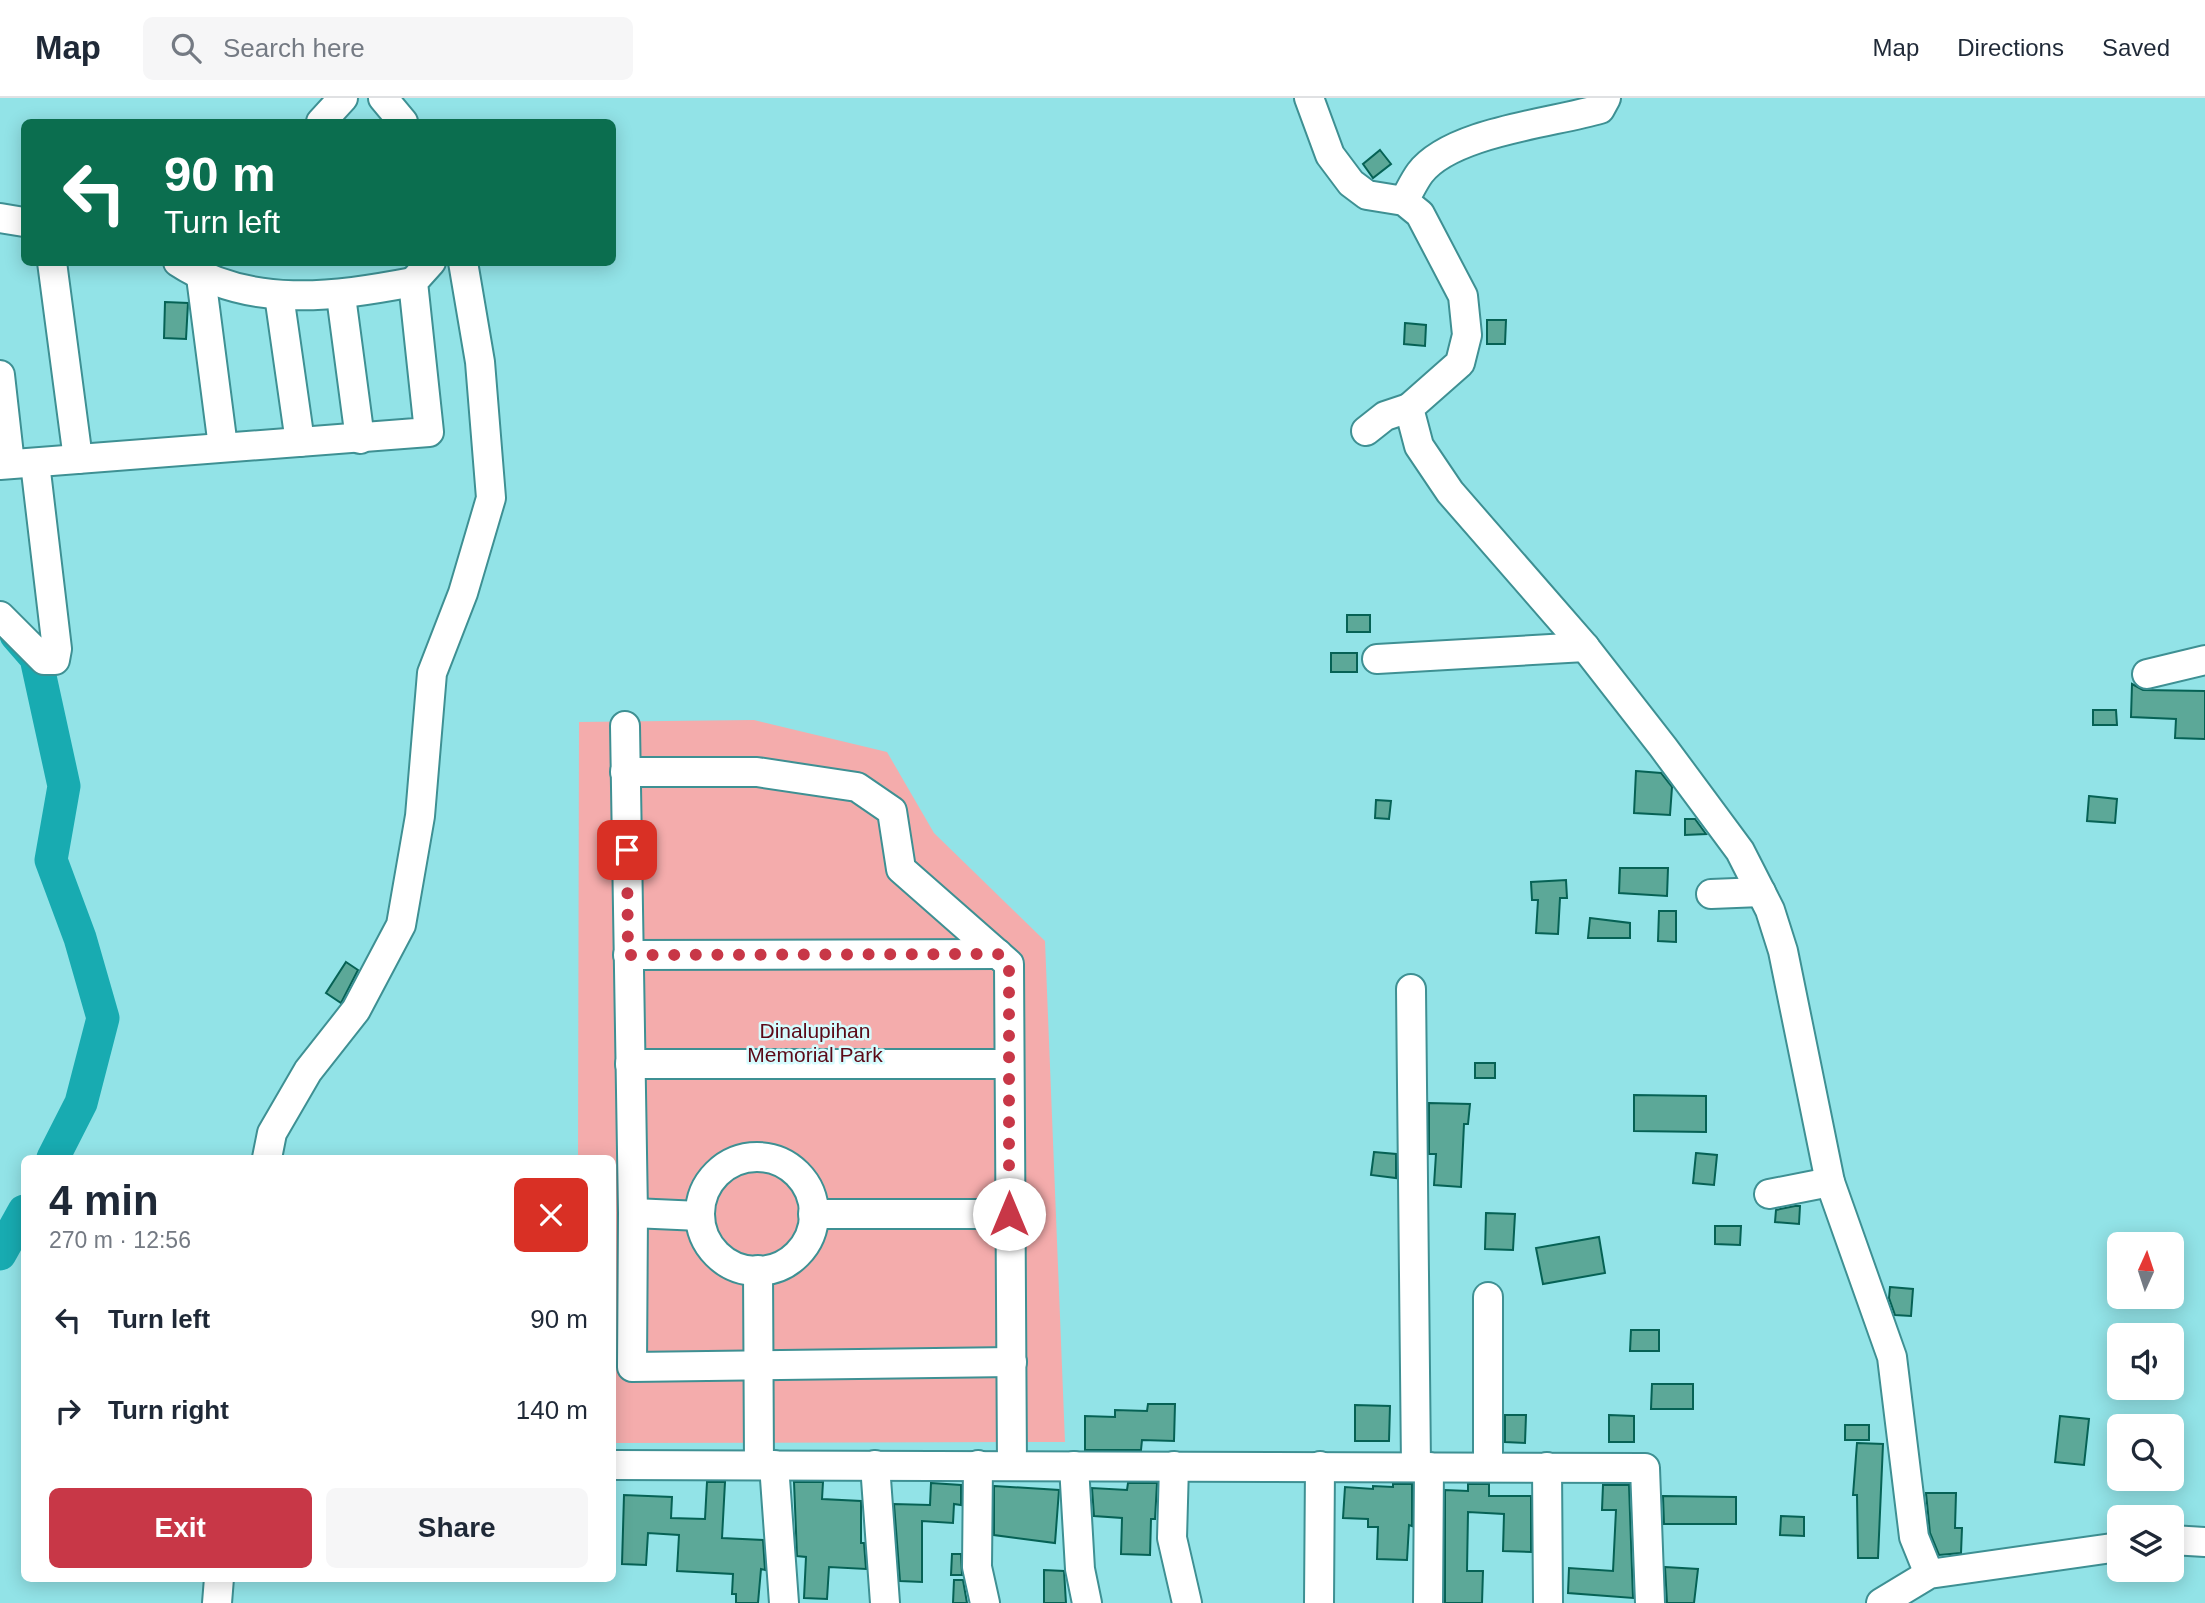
<!DOCTYPE html>
<meta charset="utf-8">
<style>
body{margin:0;font-family:Helvetica,sans-serif;background:#f6f6f7;color:#1f2937;height:100vh;display:flex;flex-direction:column;font-size:26px;white-space:nowrap}
*{box-sizing:border-box;margin:0}
p{font-size:23px;color:#747a83}
.icon{flex:none;width:38px;height:38px;fill:none;stroke:currentColor;stroke-width:2;stroke-linecap:round;stroke-linejoin:round}
.map{position:relative;flex:1;overflow:hidden}
.drawer{position:absolute;left:21px;top:1057px;width:595px;height:427px;display:flex;flex-direction:column;background:#fff;border-radius:10px;box-shadow:0 4px 18px #0003}
.drawer>*{flex:none}
.guide{position:absolute;left:21px;top:21px;width:595px;height:147px;border-radius:10px;box-shadow:0 4px 18px #0003;background:#0b6e4f;color:#fff;overflow:hidden}
.needle{width:46px;rotate:3deg}
.controls{position:absolute;left:2107px;top:1134px;display:grid;gap:14px}
.controls a{display:grid;place-items:center;width:77px;height:77px;border-radius:10px;background:#fff;box-shadow:0 4px 18px #0003;font-size:35px}
.pin{position:absolute;display:grid;place-items:center;width:60px;height:60px;color:#fff;margin:-30px;border-radius:14px;box-shadow:0 4px 10px #0006}
.me{position:absolute;width:77px;margin:-38px;rotate:0deg;stroke-linejoin:round;filter:drop-shadow(0 0 5px #0008)}
.turn{display:flex;align-items:center;gap:24px;height:147px;padding:0 28px;font-size:32px}
.turn .icon{width:91px;height:91px;stroke-width:2.5}
.turn b{display:block;font-size:49px;line-height:60px}
.round{display:grid;place-items:center;flex:none;width:74px;height:74px;border-radius:10px;background:#f6f6f7}
.summary{display:flex;align-items:center;justify-content:space-between;height:119px;padding:0 28px}
h1{font-size:42px;font-weight:700;line-height:52px}
.button{display:flex;gap:14px;margin-top:auto;padding:14px 28px}
.button a{flex:1;height:80px;border-radius:10px;background:#c83747;color:#fff;font-size:28px;font-weight:700;line-height:80px;text-align:center}
.button a+a{background:#f6f6f7;color:#1f2937}
ul{padding:0;list-style:none}
li{display:flex;align-items:center;gap:21px;height:91px;padding:0 28px}
li div{flex:1}
li b{display:block;font-size:26px}
li em{font-style:normal}
header{display:flex;align-items:center;gap:42px;box-sizing:border-box;height:98px;padding:0 35px;background:#fff;border-bottom:2px solid #e0e1e3}
header strong{font-size:33px}
nav{display:flex;gap:38px;margin-inline-start:auto;font-size:24px}
.search{width:490px;height:63px;background:#f6f6f7;display:flex;align-items:center;gap:18px;box-sizing:border-box;padding:0 24px;border-radius:10px;color:#747a83;font-size:26px}
.map>svg:first-child{display:block}
</style>
<header>
<strong>Map</strong>
<div class="search"><svg class="icon" aria-label="search" viewBox="0 0 24 24"><circle cx="10" cy="10" r="6"/><path d="M15 15l6 6"/></svg>Search here</div>
<nav><a>Map</a><a>Directions</a><a>Saved</a></nav>
</header>
<div class="map">
<svg width="2205" height="1505" viewBox="0 0 2205 1505">
<rect width="100%" height="100%" fill="#92e3e7"/>
<polygon fill="#f4acac" points="754,622 887,654 934,735 1045,843 1065,1344 613,1345 612,1060 578,1060 579,624"/>
<g fill="none" stroke-linecap="round" stroke-linejoin="round">
<g stroke="#18abb1" stroke-width="33">
<polyline points="16,537 36,560 64,688 51,762 80,840 103,920 81,1005 53,1060"/>
<polyline points="0,1156 24,1113"/>
</g>
</g>
<g fill="#5ca898" stroke="#066255" stroke-width="2">
<polygon points="1380,52 1391,66 1373,80 1363,66"/>
<polygon points="165,204 188,205 186,241 164,240"/>
<polygon points="1487,222 1506,222 1505,246 1487,246"/>
<polygon points="1405,225 1426,227 1425,248 1404,246"/>
<rect x="1347" y="517" width="23" height="17"/>
<rect x="1331" y="555" width="26" height="19"/>
<polygon points="2132,586 2143,592 2205,593 2205,641 2175,640 2176,621 2131,619"/>
<polygon points="2093,612 2116,612 2117,627 2093,627"/>
<polygon points="1636,673 1661,675 1672,689 1670,717 1634,715"/>
<polygon points="2089,698 2117,701 2115,725 2087,723"/>
<polygon points="1376,702 1391,703 1389,721 1375,720"/>
<polygon points="1685,721 1695,721 1706,736 1685,737"/>
<polygon points="1620,770 1668,770 1667,798 1619,795"/>
<polygon points="1566,782 1567,800 1560,800 1558,836 1536,835 1538,802 1532,802 1531,784"/>
<polygon points="1659,813 1676,813 1676,844 1658,843"/>
<polygon points="1590,820 1630,825 1630,840 1588,840"/>
<polygon points="346,864 358,872 341,905 326,895"/>
<rect x="1475" y="965" width="20" height="15"/>
<polygon points="1634,997 1706,998 1706,1034 1634,1033"/>
<polygon points="1429,1005 1470,1006 1468,1026 1464,1026 1461,1089 1434,1087 1436,1056 1429,1056"/>
<polygon points="1374,1054 1396,1056 1396,1080 1371,1077"/>
<polygon points="1696,1055 1717,1057 1714,1087 1693,1085"/>
<polygon points="1795,1108 1800,1108 1799,1126 1775,1124 1776,1112"/>
<polygon points="1486,1115 1515,1116 1513,1152 1485,1151"/>
<polygon points="1715,1128 1741,1128 1740,1147 1715,1146"/>
<polygon points="1599,1139 1605,1175 1543,1186 1536,1150"/>
<polygon points="1890,1189 1913,1191 1911,1218 1895,1217 1889,1200"/>
<polygon points="1631,1232 1659,1232 1659,1253 1630,1253"/>
<polygon points="1652,1286 1693,1286 1693,1311 1651,1311"/>
<polygon points="1148,1306 1175,1306 1174,1343 1142,1342 1141,1352 1085,1352 1085,1318 1115,1319 1115,1312 1147,1313"/>
<polygon points="1355,1307 1390,1308 1389,1343 1355,1343"/>
<polygon points="1505,1317 1526,1317 1525,1345 1505,1344"/>
<polygon points="1609,1317 1634,1318 1634,1344 1609,1344"/>
<polygon points="2060,1318 2089,1321 2084,1367 2055,1364"/>
<rect x="1845" y="1327" width="24" height="15"/>
<polygon points="1857,1345 1883,1346 1878,1460 1858,1460 1857,1397 1853,1397"/>
<polygon points="707,1384 725,1384 722,1440 763,1442 765,1472 761,1471 758,1505 736,1505 736,1496 732,1496 733,1476 677,1473 679,1437 648,1435 646,1467 622,1466 624,1397 672,1399 671,1420 705,1421"/>
<polygon points="794,1384 823,1384 822,1401 861,1403 861,1445 864,1445 866,1471 829,1469 827,1501 804,1500 806,1459 797,1458"/>
<polygon points="931,1385 961,1387 961,1407 954,1406 953,1425 922,1423 922,1484 900,1483 894,1406 930,1407"/>
<polygon points="1128,1385 1157,1385 1155,1421 1151,1421 1150,1457 1121,1456 1122,1420 1094,1418 1092,1390 1127,1392"/>
<polygon points="1393,1386 1412,1386 1412,1428 1409,1427 1407,1462 1377,1461 1378,1429 1368,1429 1368,1421 1343,1420 1345,1389 1373,1391 1373,1388 1393,1389"/>
<polygon points="1468,1386 1489,1386 1489,1398 1531,1398 1531,1454 1503,1453 1504,1416 1468,1414 1467,1473 1483,1473 1482,1505 1445,1505 1445,1392 1468,1393"/>
<polygon points="1603,1387 1629,1387 1633,1500 1568,1495 1569,1470 1613,1473 1616,1412 1602,1412"/>
<polygon points="994,1388 1059,1392 1055,1445 994,1437"/>
<polygon points="1926,1395 1956,1395 1955,1430 1962,1430 1961,1455 1939,1457 1930,1435"/>
<polygon points="1663,1398 1736,1399 1736,1426 1664,1426"/>
<polygon points="1781,1418 1804,1419 1804,1438 1780,1437"/>
<polygon points="952,1456 961,1456 962,1477 951,1477"/>
<polygon points="1665,1469 1698,1471 1694,1505 1667,1505"/>
<polygon points="1044,1472 1064,1473 1066,1505 1044,1505"/>
<polygon points="954,1482 963,1482 967,1505 953,1505"/>
</g>
<g fill="none" stroke-linecap="round" stroke-linejoin="round">
<defs>
<g id="minor">
<polyline points="383,0 403,24"/>
<polyline points="1309,0 1330,57 1351,85 1367,97 1404,103 1420,116 1463,198 1467,237 1460,265 1409,310 1419,348 1450,394 1585,549 1663,649 1740,753 1770,812 1783,853 1830,1084 1892,1259 1914,1439 1929,1476"/>
<polyline points="321,24 343,0"/>
<path d="M1404 103C1409 94 1414 83 1420 75 1451 34 1552 25 1600 11L1606 0"/>
<polyline points="0,120 24,124"/>
<polyline points="52,164 78,361"/>
<path d="M178 164C250 211 334 199 413 184"/>
<polyline points="201,179 223,349"/>
<polyline points="279,197 300,344"/>
<polyline points="341,198 360,341"/>
<polyline points="0,277 10,366"/>
<polyline points="1366,333 1385,318 1409,310"/>
<polyline points="0,367 429,334 413,184 431,164"/>
<polyline points="0,518 44,562 55,562 57,551 35,365"/>
<polyline points="1377,561 1585,549"/>
<polyline points="2147,576 2205,562"/>
<polyline points="625,628 633,1115 632,1269 1012,1264"/>
<polyline points="625,674 757,674 857,689 892,713 901,771 1009,866 1012,1368"/>
<polyline points="1711,796 1761,794"/>
<polyline points="628,857 998,856"/>
<polyline points="1411,891 1416,1368"/>
<polyline points="630,966 1009,966"/>
<circle cx="757" cy="1116" r="57"/>
<polyline points="267,1060 272,1035 308,973 356,912 401,827 420,718 432,575 463,495 491,400 480,264 463,164"/>
<polyline points="1769,1096 1830,1084"/>
<polyline points="633,1115 700,1118"/>
<polyline points="813,1116 1009,1116"/>
<polyline points="758,1172 759,1367"/>
<polyline points="612,1367 1645,1370 1650,1505"/>
<polyline points="774,1367 784,1505"/>
<polyline points="875,1367 885,1505"/>
<polyline points="978,1367 977,1469 985,1505"/>
<polyline points="1074,1368 1080,1471 1087,1505"/>
<polyline points="1174,1368 1172,1440 1187,1505"/>
<polyline points="1488,1369 1488,1199"/>
<polyline points="1547,1369 1548,1505"/>
<polyline points="2172,1442 2205,1444"/>
<polyline points="217,1505 219,1480"/>
<polyline points="1319,1505 1320,1368"/>
<polyline points="1428,1505 1429,1369"/>
<polyline points="1881,1505 1929,1476 2119,1449"/>
</g>
</defs>
<use href="#minor" stroke="#3e9093" stroke-width="32"/>
<use href="#minor" stroke="#fff" stroke-width="28"/>
</g>
<g fill="none" stroke-linecap="round" stroke-linejoin="round">
<polyline stroke="#c83747" stroke-width="12" stroke-dasharray="0 21.6" points="627,752 628,857 998,856 1009,866 1009,1116"/>
</g>
<g text-anchor="middle" stroke-width="5" stroke-linejoin="round" paint-order="stroke">
<g font-size="21" fill="#5b0917" stroke="#d6fcfe">
<text x="815" y="940">Dinalupihan<tspan x="815" dy="24">Memorial Park</tspan></text>
</g>
</g>
</svg>
<div class="controls">
<a><svg class="needle" viewBox="-14 -14 28 28"><path d="M0-13l5 13h-10z" fill="#e53935"/><path d="M0 13l5-13h-10z" fill="#747a83"/></svg></a>
<a><svg class="icon" aria-label="sound" viewBox="0 0 24 24"><path d="M4 9h4l5-4v14l-5-4H4zM17 9q2 3 0 6"/></svg></a>
<a><svg class="icon" aria-label="search" viewBox="0 0 24 24"><circle cx="10" cy="10" r="6"/><path d="M15 15l6 6"/></svg></a>
<a><svg class="icon" aria-label="layers" viewBox="0 0 24 24"><path d="M12 4l9 5-9 5-9-5zM3 14l9 5 9-5"/></svg></a>
</div>
<div class="pin" style="left:627px;top:752px;background:#d93025"><svg class="icon" aria-label="arrive" viewBox="0 0 24 24"><path d="M6 21V4h12l-3 4 3 4H6"/></svg></div>
<svg class="me" style="left:1009px;top:1116px" viewBox="-20 -20 40 40"><circle r="19" fill="#fff"/><path d="M0-13L10 11 0 6-10 11z" fill="#c83747"/></svg>
<div class="guide">
<div class="turn"><svg class="icon" aria-label="left" viewBox="0 0 24 24"><path d="M17 20v-9H6M10 6l-5 5 5 5"/></svg><div><b>90 m</b>Turn left</div></div>
</div>
<section class="drawer">
<div class="summary"><div><h1>4 min</h1><p>270 m · 12:56</p></div><a class="round" style="background:#d93025;color:#fff"><svg class="icon" aria-label="close" viewBox="0 0 24 24"><path d="M6 6l12 12M18 6L6 18"/></svg></a></div>
<ul>
<li><svg class="icon" aria-label="left" viewBox="0 0 24 24"><path d="M17 20v-9H6M10 6l-5 5 5 5"/></svg><div><b>Turn left</b></div><em>90 m</em></li>
<li><svg class="icon" aria-label="right" viewBox="0 0 24 24"><path d="M7 20v-9h11M14 6l5 5-5 5"/></svg><div><b>Turn right</b></div><em>140 m</em></li>
</ul>
<div class="button"><a>Exit</a><a>Share</a></div>
</section>
</div>
